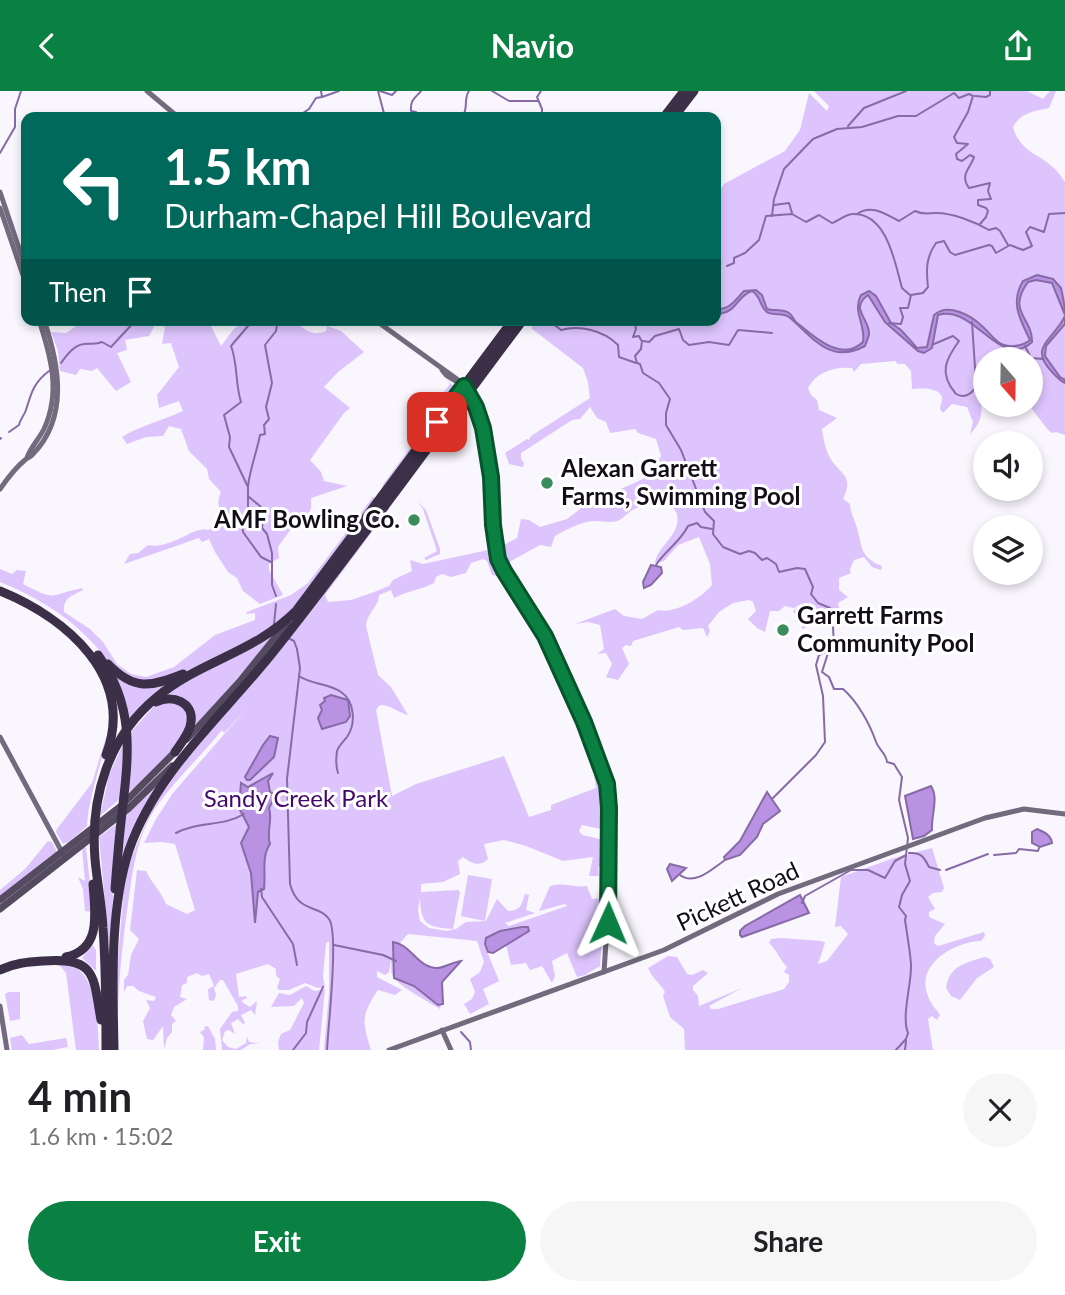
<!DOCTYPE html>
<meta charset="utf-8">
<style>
body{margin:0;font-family:Lato,sans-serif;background:#f6f6f6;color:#202124;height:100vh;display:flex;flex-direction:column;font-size:26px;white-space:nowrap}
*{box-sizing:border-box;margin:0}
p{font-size:23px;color:#757577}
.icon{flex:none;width:38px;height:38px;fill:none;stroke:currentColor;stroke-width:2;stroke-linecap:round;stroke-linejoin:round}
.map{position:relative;height:959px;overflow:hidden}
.sheet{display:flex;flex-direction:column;background:#fff;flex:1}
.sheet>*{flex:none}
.banner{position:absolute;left:21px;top:21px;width:700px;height:214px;border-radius:14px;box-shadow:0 4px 10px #0003;background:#00695c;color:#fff;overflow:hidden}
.needle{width:46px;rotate:160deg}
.controls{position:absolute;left:973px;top:256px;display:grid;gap:14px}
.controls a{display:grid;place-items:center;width:70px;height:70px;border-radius:50%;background:#fff;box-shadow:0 4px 10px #0003;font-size:35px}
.pin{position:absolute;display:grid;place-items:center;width:60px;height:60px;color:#fff;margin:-30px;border-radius:14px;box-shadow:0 4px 10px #0006}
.me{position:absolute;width:77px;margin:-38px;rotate:1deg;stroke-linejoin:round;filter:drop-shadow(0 0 5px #0008)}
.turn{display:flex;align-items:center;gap:24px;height:147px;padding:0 28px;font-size:32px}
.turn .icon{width:91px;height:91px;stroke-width:2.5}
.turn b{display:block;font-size:49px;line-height:60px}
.then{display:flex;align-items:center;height:66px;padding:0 28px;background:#0003;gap:14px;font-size:26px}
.round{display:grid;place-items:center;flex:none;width:74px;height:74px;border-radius:37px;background:#f6f6f6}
.headline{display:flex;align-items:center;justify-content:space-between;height:119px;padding:0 28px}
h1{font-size:42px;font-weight:700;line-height:52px}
.action{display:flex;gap:14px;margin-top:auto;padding:14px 28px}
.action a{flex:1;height:80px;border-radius:42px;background:#0b8043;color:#fff;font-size:28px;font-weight:700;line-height:80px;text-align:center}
.action a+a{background:#f6f6f6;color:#202124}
header{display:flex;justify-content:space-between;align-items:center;height:91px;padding:0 28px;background:#0b8043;color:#fff;font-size:32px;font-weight:700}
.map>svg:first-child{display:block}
</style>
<header><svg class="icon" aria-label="back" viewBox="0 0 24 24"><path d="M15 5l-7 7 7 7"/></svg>Navio<svg class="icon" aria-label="share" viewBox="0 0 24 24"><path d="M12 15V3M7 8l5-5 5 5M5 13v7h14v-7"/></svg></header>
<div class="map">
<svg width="1065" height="959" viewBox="0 0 1065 959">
<rect width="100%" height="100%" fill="#f9f6fd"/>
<g fill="#ddc4fc">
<path d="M814 0H1027L1043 8 1050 0H1056L1049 17C1034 20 1020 22 1013 36 1020 61 1038 62 1055 78 1059 82 1062 87 1065 91V344L1056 341 1052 342 1048 339 1028 313H1031V268H985V289L978 300C984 316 983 331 970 343L973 331 967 316 952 313 943 322 940 318C940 314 943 310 942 306 939 296 919 297 912 298L911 280 905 273H897L896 270 861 273 854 281 852 277C835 275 816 281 808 297L811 304 817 309 819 319 837 327 822 338C823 346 825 357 829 365 839 384 855 383 843 408L850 413C850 421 854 427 856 434 863 454 858 466 882 475L881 479 872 476 864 466 854 469 850 478 851 482 839 487V499L848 506 838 512 840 521 838 524H827L805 537 802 538V535L814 525 807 514H805L812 525 800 532 793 520 803 512 794 517 785 515 779 520H770L765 541 757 537 748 528 756 520 753 511 749 509 733 512 719 521 708 535 710 540 707 546 703 537 683 539 679 536 633 550 631 555 626 554 622 557 629 573 618 589 606 586 612 573 606 562 597 563 604 558 600 534 588 531 575 533 615 518 624 525 642 528 658 519C676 523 701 507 712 494L710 473 699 446 678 454 664 470 655 472C657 455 681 444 677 424 674 408 646 413 635 418 628 420 624 428 617 430 610 432 603 430 596 430 582 430 567 438 555 445L551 456 540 454 509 471 502 455 517 447 521 428 529 429 540 436 567 428 584 415 645 387 653 381 661 365 656 348 638 342 635 338 610 342 606 331 597 327 590 316 580 328 572 329 521 362V368L524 372 523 376 509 373 505 362 527 348 529 349 531 345 590 307 588 291 583 277 531 237 537 229H716V221L724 219 716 218V174L719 173 716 170V106L724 93 785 60 800 39 809 2 827 20 829 15Z"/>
<path d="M85 229H201L211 235 221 255 233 239 245 229H293C303 237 311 246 326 240L327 235 341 240 364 261 338 281 324 296 350 317 344 322 310 369 321 381 324 390 347 395 311 407V418L306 427 296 431 278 456 279 467 269 473V479L283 504 260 513 243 500 237 487 228 481 215 461 209 448 202 451 199 447 124 473 130 463 138 462 148 454C172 459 194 434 209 439 228 418 213 418 221 401L209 388 207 378 189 360 181 338 169 335 163 345 146 346 127 353 122 346C141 334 162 330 183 320L179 310 159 317 157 304 179 276 171 252 162 253 165 236 156 232 149 245 125 249 127 259 117 262 131 291 116 300 97 277 92 280 80 278 76 284 60 280 58 260 51 241 66 242Z"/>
<polygon points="446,288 457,298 381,398 384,392 445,310 441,305 450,293"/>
<path d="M373 406 375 407 292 518C275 535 253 551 231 562 211 572 148 598 129 587 111 577 101 559 86 545 62 521 32 504 0 491V478L12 483 17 479 26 480 23 493C57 511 49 504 82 497L83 499C71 505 63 507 64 521L90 538 103 551 117 573 131 583 146 586 174 576 215 544 255 529V522L246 523 247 521 291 504 308 492Z"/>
<polygon points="417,410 426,419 440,458 440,463 426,469 424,467 437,460 423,418"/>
<path d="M389 415V418L325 504 328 511 351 509 374 501 389 495 393 489 412 480 410 469 423 473 488 459 497 485 492 484 487 470 483 468 471 472 466 482 451 486 442 483 436 486 434 492C421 499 407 500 394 507L391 499 379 504C379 515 367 522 366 535L378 584 391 596 408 624C397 621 391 614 380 614L376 619 392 705 416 693 504 665 529 726 551 719V714L596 697 593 676 602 703 605 705V739L582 734 579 740 582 744 604 749 605 771 598 777 599 785H589L593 766 563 770 526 755 504 749 484 753 488 768C479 776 473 773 463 766L458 770 460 783 443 791 421 793V801L458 799 460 801 453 838C427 836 421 834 420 807L418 819 420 830 429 837 446 840 456 838 466 831 486 830 497 808 508 820C522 819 521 814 525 803L529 804 526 819 535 822 505 832 509 835 567 815 565 813 539 820 550 795C567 791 572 797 587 795L592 808 605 807 600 875 585 884 577 886 567 862 552 870 555 885 552 892 542 875 530 879 526 872 511 874 506 854 528 840 486 858 499 890 483 898 489 913 470 923 464 913 472 908 475 901 470 888 480 881 484 871 477 850 408 843 400 852 394 851 406 893C419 896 429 909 441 914L440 918C429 911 398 895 393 885 390 881 392 874 391 869L389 881 385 884 377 880V886L402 899 395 904 378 899C361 924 362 931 371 959H324L329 901V851L326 852 323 886 325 896 318 897 305 892 289 899H279L277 897 280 888 276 885V878L268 873 236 883 239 906 246 905 247 907 242 909 243 912 250 916 257 910 255 924 251 919 241 924 245 932 243 933 238 928 231 932 235 943 229 939 225 940 222 949 228 956 236 958 246 952 247 946 249 951 260 952 250 953 241 959H222L220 938 232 921 238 920V915L223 889H220L214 897 216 904 214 910 209 909 208 898 214 895 209 883 202 885 197 882 187 886V892L182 894 180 906 187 908 174 916 171 924 176 930 172 933V941L167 947 164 958 163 935 153 949 147 948 143 930 150 917 146 909 154 910 156 906 139 900 133 895H127L124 901V889L128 884 131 864 139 848 130 839 137 779 146 780C152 793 161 800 166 813L187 823 195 819 175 753 161 751 144 752 156 728 173 702 247 617 224 642 222 639C202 664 178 686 159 712 137 742 133 778 128 813 123 849 119 884 118 920L116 892 124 795 128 774 153 716 191 660 267 575Z"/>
<polygon points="273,544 263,559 192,640 192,623 168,604 169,600"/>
<polygon points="115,583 128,591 174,589 129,629"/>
<polygon points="176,609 190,625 179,652 142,692 127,702 131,641 155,614"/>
<path d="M108 640C102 673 89 702 87 735L69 751 63 753 56 741 57 738 92 692Z"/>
<polygon points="123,653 122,706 100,725 109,684"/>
<polygon points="166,684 122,777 120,761 124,727"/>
<polygon points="119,731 109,855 99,746"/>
<polygon points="48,750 52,751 57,761 0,806 0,799 25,778"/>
<polygon points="86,756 93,821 85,820 83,798 78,786 85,790 82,758"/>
<path d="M932 757 944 797 942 801 933 802 928 806 935 818 929 821V826L945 833 935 845 934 852 938 855 984 841 985 845 981 850C954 851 915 873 928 905 930 912 936 918 940 924L937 929 932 925 928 928 933 959H685L684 938 670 926 663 905 665 901C660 892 652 887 648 877L668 865 677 866 687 883 692 884 703 879 708 882 693 895V899L698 905 699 915 742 897 709 915 711 918H718L784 898 789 891V884L784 881 787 876C779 868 777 859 769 852L771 848 781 847 822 850 825 852 818 873 827 870 848 843 841 835 835 836 841 786 894 767Z"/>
<polygon points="468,784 492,788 485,830 461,825"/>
<polygon points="93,854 96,859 96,880 82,867"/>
<path d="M985 866 990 868 994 876 977 887 960 909 951 905 946 897C950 874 965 872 985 866Z"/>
<path d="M58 872C99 872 97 929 99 959H76L66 882Z"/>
<polygon points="306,895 315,900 325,898 319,959 279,959 278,951 281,943 290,939 304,912 302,907 294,915 271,916 279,902 290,904"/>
<polygon points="9,901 20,901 20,928 10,930 5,903"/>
<polygon points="208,935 215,948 216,959 203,959 204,946 200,941 205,938 204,936"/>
<polygon points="22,944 29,953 66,947 68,956 52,959 12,959 10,947"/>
</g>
<g fill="#b992e4" stroke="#876aa6" stroke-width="2">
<path d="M1037 184 1053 188 1061 197C1063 207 1065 214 1065 224L1052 192 1036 189 1028 191C1006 221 1033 227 1032 251 1000 281 975 213 938 224L932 257 924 262 918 260 885 231 868 204C849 218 870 228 869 243 869 245 866 252 865 255 829 274 813 246 789 226 781 220 770 227 764 218 759 211 760 205 752 200 735 206 738 222 716 223V218C730 219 735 209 744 200L756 199 762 204 767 218C773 220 784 218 789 222 792 224 793 228 796 231 813 245 841 272 863 251 866 234 852 220 861 204L869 200 876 205 891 232 901 239 917 257 927 256 934 224C948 211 972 225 983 236 989 241 996 252 1004 254 1012 257 1024 254 1030 249 1020 228 1010 212 1023 190Z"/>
<path d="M1065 225V233L1046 255 1045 265 1060 286 1065 289V292C1059 289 1057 286 1052 281 1027 255 1055 248 1065 225Z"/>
<polygon points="651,474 661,476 662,482 651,494 644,497 643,491"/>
<polygon points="331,604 348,609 350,625 346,631 322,638 318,627 322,619 320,614 325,610 324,607"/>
<polygon points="270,645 278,647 274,666 250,689 247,689 245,686 263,654"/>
<path d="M273 682 268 690 270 701 276 704 269 717C273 729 266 741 270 753 261 766 266 783 264 798L258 801 255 832 251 782 241 752 249 736 239 717 241 692 248 696Z"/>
<path d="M931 695C939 707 931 724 932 739L924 745 913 748 905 705Z"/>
<polygon points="767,701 780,720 763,733 757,746 740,764 725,769 724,766 740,750"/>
<path d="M1037 738C1044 741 1051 744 1052 752L1040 756 1032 752V741Z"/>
<polygon points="670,773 686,777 672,790 667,778"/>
<polygon points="800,804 809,822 742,846 740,844 740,840 745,835"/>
<polygon points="522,836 528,836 529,840 493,862 488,861 485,853 486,847 500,840"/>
<path d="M393 851C411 853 418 878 438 877 446 876 453 871 461 870L442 891 443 913 438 914 414 895 394 887Z"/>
</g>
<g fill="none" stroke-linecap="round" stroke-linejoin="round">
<g stroke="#876aa6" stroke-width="2">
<polyline points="321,0 322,6 339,0"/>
<polyline points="378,0 385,26"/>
<polyline points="380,0 392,4 396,0"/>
<polyline points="492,0 509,10 538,10"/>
<polyline points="541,0 537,6 542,18 542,26"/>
<polyline points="975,5 986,6 990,4 990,0"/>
<polyline points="297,26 309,18 316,7 322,6"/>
<path d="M416 26V21L411 20C410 9 415 7 421 0"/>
<path d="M462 26C469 18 463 8 469 0"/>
<polyline points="848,35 864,17 906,0"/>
<polyline points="0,62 15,36 15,18 21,0"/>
<polyline points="774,114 789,112 792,122"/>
<path d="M857 123C872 113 885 123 899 130L915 120C923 124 928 122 936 122 953 122 975 131 989 139L996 137 1000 140 1008 154"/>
<path d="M772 125 774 108 784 78 813 48 837 38 862 36 898 25H916L954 2 959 7 969 3 973 5 968 21 954 46 957 52 968 53 956 63 957 68 962 70 970 64 974 66C971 77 959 83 969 97L990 92 988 100 991 108 978 109V114L986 117 988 120 986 126 980 133"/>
<path d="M727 175 734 172V167L745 162 759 149 766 125 792 123 806 131 819 124 832 132C838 130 846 123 853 123 887 122 895 172 902 197L910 204"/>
<path d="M253 229 231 255C238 273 235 292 241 311L224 324 230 346 229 356 248 396V423L242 432 243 441 261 466 271 471"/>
<path d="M548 229 561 239C580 234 603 239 618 254L619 266 636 272"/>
<polyline points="634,229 636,238 633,246 639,245 641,249"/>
<path d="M889 232 901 233 903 226 900 217H908L911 204 923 202 928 196C926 179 926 166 936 152L944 150 950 161 955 164 989 154 992 155 996 162 1010 154 1023 159 1032 155 1026 141 1030 136 1044 141 1049 123 1065 122"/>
<polyline points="642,250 641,258 635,265 637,272 640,273 643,282 659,292 670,308 666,322 666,334 681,359 705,421 714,430 713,443 723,456 740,463 749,460 755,462 762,469 767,467 776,473 779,481 797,477 805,478 813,496 811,503 818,512 830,517 832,526"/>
<polyline points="643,250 649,251 655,245 679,238 683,249 689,254 709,251 729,254 738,239 772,242"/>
<path d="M934 253 953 245 959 250C946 268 938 282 956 303 965 308 975 302 976 292L972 231"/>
<polyline points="1025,255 1031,267 1043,268"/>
<path d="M61 272C67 264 74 254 84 253 92 252 95 254 102 251L111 256 136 229"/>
<path d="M9 341 19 334C20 328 24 325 26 319 31 303 33 292 49 280"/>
<polyline points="0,348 1,347"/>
<path d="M248 395C250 378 257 360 260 344L265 343 264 334 269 328 266 316 272 292 265 254 276 240 278 229"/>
<polyline points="249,406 260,415 267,425 263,428 262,437 267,443 272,462 272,494 276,505"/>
<path d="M656 474C665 460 681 450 688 435L697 432 701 436 712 438"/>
<polyline points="274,533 276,513"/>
<path d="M833 536 834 554 828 562 822 581 829 586 834 598H843C857 610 870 633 876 651 879 659 886 662 887 671L894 673 902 686 899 709 908 747 905 773 910 790 902 804 899 816 906 825 905 829C907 843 910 859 911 873 912 892 901 925 908 942L906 948 896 959"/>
<path d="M290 548 294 550 297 558 300 577 287 688 290 793C298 823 319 813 329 828 339 842 328 937 327 959"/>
<path d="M299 585C312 594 328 592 341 601 355 610 356 633 347 646 343 651 339 654 337 660 336 667 336 676 338 682"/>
<polyline points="772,708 816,664 825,651 823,605 816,574 819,564 828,560 834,551"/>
<polyline points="288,711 300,711"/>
<path d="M176 742C198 730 223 736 244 723"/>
<path d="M909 762C921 761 924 766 929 776L940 779"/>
<polyline points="994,764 1016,762 1019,758 1038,760 1039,757"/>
<polyline points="946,779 988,763"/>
<path d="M680 784C695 795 712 778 725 769"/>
<polyline points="261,798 262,806 293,853 297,874"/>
<polyline points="802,812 805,805 851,779 868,779 885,787 895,770 906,764"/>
<polyline points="334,854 383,864 396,870"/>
<polyline points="461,941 470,951 471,959"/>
<polyline points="293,959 306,942 307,931 323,896"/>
<polyline points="905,959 906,950"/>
</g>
<g stroke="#726a7d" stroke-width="5">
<polyline points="147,0 178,26"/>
<polyline points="0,101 26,178"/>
<polyline points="0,117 26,193"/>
<polyline points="375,229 461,291 478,320 491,386 493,434 498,468 546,545 584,631 607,693 609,717 608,821 604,881"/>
<polyline points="442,279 446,284 464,295"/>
<path d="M27 367C30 357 39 348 44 338 61 301 51 266 39 229"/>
<path d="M0 398C7 388 15 377 25 369 31 364 27 369 33 363 69 326 59 273 44 229"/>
<polyline points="0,646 63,763"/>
<polyline points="0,915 7,959"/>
<polyline points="442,939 451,959"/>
<polyline points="389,959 664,859 778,803 985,727 1024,718 1065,723"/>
</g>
<g stroke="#544b60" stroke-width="7">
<polyline points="187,648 241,589 287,532"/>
<polyline points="0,809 121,715 177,659"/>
<polyline points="0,818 128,718 172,675"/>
</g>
<g stroke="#3b3048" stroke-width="9">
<polyline points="664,26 684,0"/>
<polyline points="674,26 694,0"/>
<path d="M0 500C66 527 136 585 106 664"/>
<path d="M98 564C135 615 129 662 122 722 119 747 117 772 115 798"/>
<path d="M108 573C134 600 151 596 183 583"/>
<path d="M156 611C172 603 194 611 191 631 190 642 181 652 175 661"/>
<path d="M66 866C102 858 95 822 93 793"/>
<path d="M0 879C14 872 28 871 43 870 97 866 93 885 101 929"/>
<path d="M106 959C106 918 106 877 103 837 102 814 97 791 95 768 90 707 108 646 157 606 200 570 254 562 296 520L513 229"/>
<path d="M114 959C113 896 109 820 129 759 157 678 227 621 278 555 362 449 441 338 523 229"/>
</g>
</g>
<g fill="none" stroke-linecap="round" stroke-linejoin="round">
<defs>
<polyline id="route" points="437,331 464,295 476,316 483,337 491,386 493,434 498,468 504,480 545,545 584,631 607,693 609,717 608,832"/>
</defs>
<use href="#route" stroke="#07532c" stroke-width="18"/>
<use href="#route" stroke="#0b8043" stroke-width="12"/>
</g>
<g fill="#3b8c5d" stroke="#fff" stroke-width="2.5">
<circle cx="547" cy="392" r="7"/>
<circle cx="414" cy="429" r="7"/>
<circle cx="783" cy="539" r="7"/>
</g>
<g text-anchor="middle" stroke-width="6" stroke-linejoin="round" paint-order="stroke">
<g font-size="24" font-weight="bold" fill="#120d17" stroke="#fff" text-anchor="start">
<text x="561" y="386">Alexan Garrett<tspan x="561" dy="28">Farms, Swimming Pool</tspan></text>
<text x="400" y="437" text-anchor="end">AMF Bowling Co.</text>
<text x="797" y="533">Garrett Farms<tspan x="797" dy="28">Community Pool</tspan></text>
</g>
<g font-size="24" fill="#44086d" stroke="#fff">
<text x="296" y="716">Sandy Creek Park</text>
</g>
<g font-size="24" fill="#120d17" stroke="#fff">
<text transform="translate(738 806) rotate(-25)" y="8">Pickett Road</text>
</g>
</g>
</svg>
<div class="controls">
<a><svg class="needle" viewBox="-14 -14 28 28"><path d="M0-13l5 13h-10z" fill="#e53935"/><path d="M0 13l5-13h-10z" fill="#757577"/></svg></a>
<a><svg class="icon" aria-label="sound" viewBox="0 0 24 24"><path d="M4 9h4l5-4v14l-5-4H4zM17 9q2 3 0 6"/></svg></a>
<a><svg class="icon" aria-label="layers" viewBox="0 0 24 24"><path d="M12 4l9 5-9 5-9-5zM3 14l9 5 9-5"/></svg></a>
</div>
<div class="pin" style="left:437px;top:331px;background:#d93025"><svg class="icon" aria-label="arrive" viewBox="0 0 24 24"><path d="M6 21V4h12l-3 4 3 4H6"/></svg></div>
<svg class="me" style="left:608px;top:832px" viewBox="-20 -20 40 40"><path d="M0-17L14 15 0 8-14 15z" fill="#0b8043" stroke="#fff" stroke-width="4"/></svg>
<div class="banner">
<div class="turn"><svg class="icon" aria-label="left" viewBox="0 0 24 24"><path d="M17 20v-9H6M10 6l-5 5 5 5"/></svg><div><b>1.5 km</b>Durham-Chapel Hill Boulevard</div></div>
<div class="then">Then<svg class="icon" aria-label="arrive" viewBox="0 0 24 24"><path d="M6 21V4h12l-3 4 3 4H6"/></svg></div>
</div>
</div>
<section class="sheet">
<div class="headline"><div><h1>4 min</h1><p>1.6 km · 15:02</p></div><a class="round"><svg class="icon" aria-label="close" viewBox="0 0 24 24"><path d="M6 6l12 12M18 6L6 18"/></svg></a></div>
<div class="action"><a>Exit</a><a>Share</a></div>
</section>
